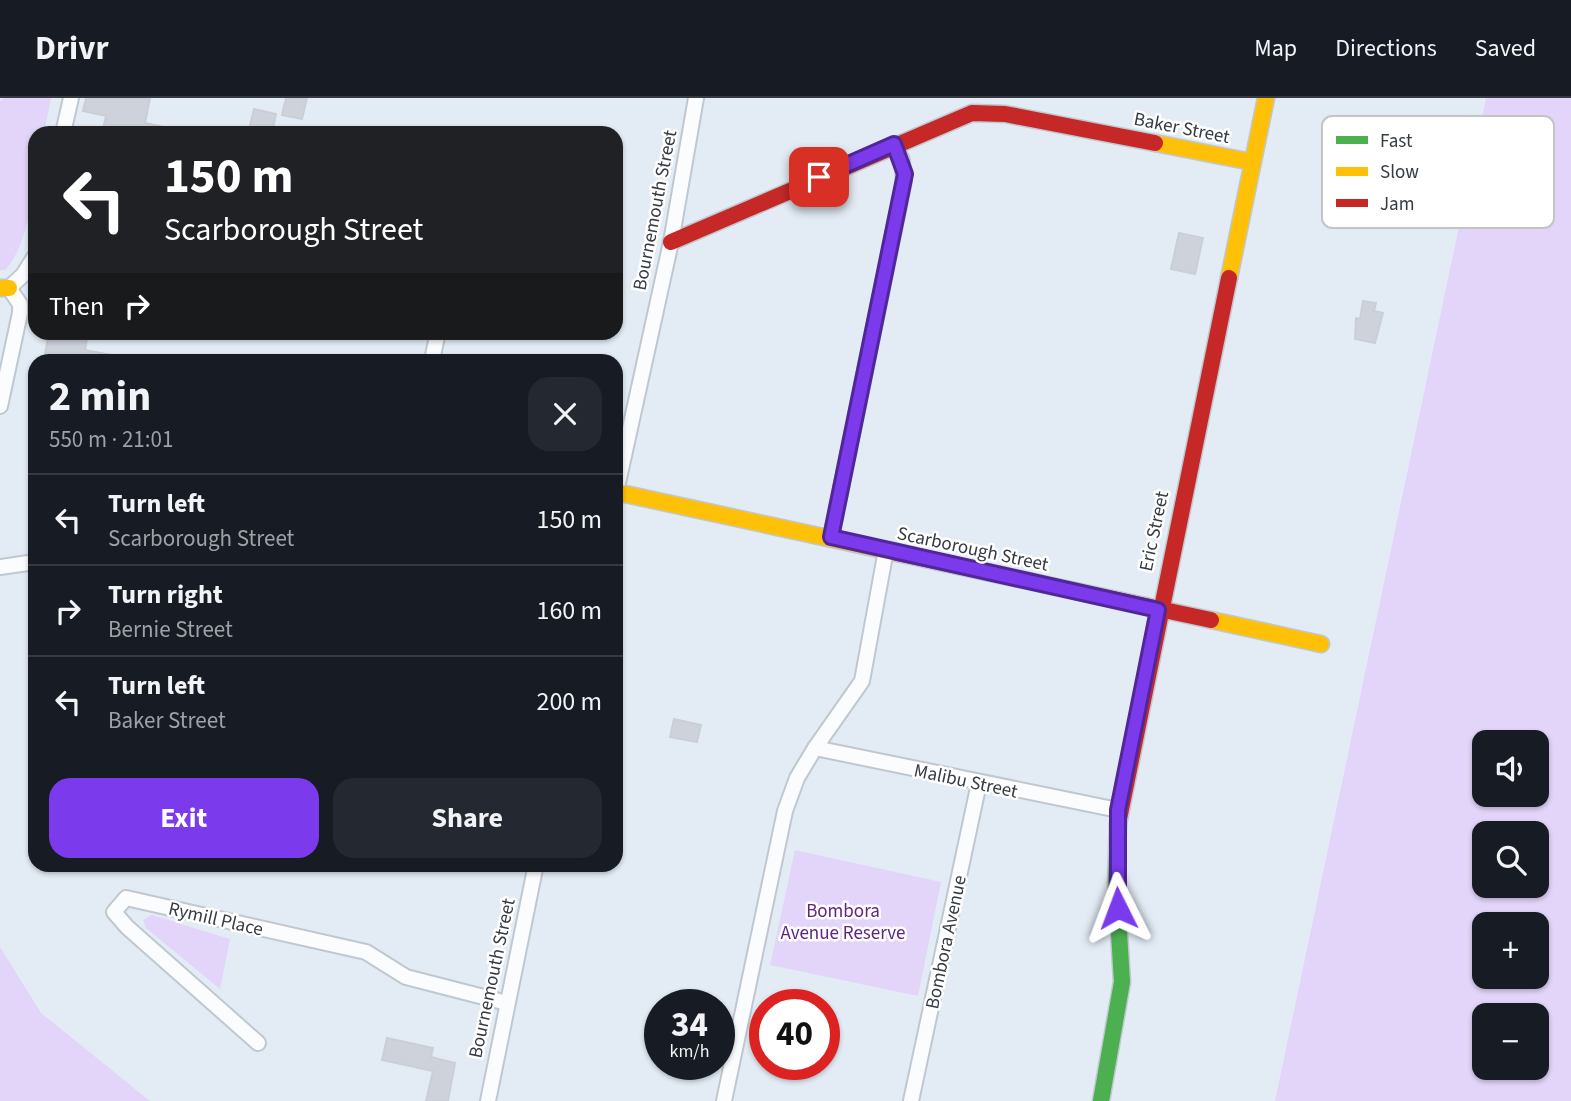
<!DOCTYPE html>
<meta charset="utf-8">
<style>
body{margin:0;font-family:"Source Sans 3",sans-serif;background:#242831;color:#f1f3f6;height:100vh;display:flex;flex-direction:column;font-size:26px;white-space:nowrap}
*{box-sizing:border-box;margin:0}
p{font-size:23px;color:#9ea1a6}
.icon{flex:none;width:38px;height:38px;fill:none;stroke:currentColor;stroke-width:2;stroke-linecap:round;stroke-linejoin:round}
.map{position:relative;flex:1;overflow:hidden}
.drawer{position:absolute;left:28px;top:256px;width:595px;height:518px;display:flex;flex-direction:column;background:#171b24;border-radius:21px;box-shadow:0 2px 5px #0004}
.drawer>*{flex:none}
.banner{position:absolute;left:28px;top:28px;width:595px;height:214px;border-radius:21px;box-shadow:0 2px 5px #0004;background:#202124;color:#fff;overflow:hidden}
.tools{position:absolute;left:1472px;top:632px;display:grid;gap:14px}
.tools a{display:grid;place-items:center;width:77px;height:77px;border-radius:14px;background:#171b24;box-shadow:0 2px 5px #0004;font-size:35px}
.speed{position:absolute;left:644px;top:891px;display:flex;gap:14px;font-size:35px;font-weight:700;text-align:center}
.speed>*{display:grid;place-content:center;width:91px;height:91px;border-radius:50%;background:#171b24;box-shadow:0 2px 5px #0004;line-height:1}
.speed small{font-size:18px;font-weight:400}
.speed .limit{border:10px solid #d22;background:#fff;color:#111}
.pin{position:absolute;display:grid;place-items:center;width:60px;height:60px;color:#fff;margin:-30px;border-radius:14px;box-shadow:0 4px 10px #0006}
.me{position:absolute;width:77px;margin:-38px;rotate:357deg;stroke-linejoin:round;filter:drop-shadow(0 0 5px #0008)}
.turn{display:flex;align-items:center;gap:24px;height:147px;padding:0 21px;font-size:32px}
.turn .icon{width:91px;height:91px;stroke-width:2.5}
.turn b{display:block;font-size:49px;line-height:60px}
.then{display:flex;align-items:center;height:66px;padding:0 21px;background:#0003;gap:14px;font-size:26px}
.round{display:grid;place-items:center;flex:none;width:74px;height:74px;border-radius:21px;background:#242831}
.overview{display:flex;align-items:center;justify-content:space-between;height:119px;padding:0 21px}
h1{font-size:42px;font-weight:700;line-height:52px}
.action{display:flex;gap:14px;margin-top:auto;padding:14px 21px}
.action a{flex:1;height:80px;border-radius:21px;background:#7c3aed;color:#fff;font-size:28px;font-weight:700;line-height:80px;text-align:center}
.action a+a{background:#242831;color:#f1f3f6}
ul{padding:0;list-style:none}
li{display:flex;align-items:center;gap:21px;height:91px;padding:0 21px;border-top:2px solid #363941}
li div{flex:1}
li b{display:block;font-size:26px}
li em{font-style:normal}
header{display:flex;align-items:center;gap:42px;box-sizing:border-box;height:98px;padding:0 35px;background:#171b24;border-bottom:2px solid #363941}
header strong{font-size:33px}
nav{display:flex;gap:38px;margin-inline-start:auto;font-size:24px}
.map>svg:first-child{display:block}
</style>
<header>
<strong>Drivr</strong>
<nav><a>Map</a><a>Directions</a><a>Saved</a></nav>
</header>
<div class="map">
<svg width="1571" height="1003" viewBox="0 0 1571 1003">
<rect width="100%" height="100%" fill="#e3ecf5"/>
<g fill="#e2d5f9" fill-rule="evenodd">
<path d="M4 0H51L44 35H35C35 76 33 142 5 172H0V3Z"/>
<path d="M1486 0H1571V1003H1275ZM1484 644H1536V696H1484ZM1484 735H1536V788H1484ZM1484 826H1536V878H1484ZM1484 917H1536V970H1484Z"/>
<polygon points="795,752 941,784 918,898 770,867"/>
<polygon points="152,817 230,841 220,891 146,830 143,822"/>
<polygon points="0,849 41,915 150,1003 0,1003"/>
</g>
<g fill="#ced3db" stroke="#cacfd7" stroke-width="2">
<polygon points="86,0 150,0 145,25 169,30 168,35 102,35 106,18 83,13"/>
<polygon points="286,0 307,0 302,21 282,17"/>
<polygon points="254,11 276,16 272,35 248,35"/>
<polygon points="1179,135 1203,140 1195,176 1171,171"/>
<polygon points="1363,203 1376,205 1374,213 1383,215 1375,245 1355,241 1356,220 1360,221"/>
<polygon points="49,234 88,234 85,252 112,257 111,262 44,262"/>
<polygon points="674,621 701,627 697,644 670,639"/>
<polygon points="387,940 433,950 431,959 455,965 448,1003 426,1003 433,973 382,962"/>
</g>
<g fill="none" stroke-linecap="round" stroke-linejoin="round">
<defs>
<g id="street">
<polyline points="63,35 71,0"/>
<polyline points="432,262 438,234"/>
<polyline points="0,308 20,215 20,206 9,190 23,177 35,158"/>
<polyline points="616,394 671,144 696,0"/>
<polyline points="831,439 904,83 902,62 894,46"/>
<polyline points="0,469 35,464"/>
<polyline points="815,650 1118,712"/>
<polyline points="258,945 127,829 114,814 126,800 366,854 406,879 507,905"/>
<polyline points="488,1003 536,766"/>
<polyline points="724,1003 785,713 797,680 815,650 862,583 886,452"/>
<polyline points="911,1003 979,685"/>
</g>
<polyline id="fast" points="1101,1003 1122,884 1116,785 1118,726"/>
<g id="slow">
<polyline points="1155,45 1252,64"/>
<polyline points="1229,180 1266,0"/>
<polyline points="0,190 9,190"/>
<polyline points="616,394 897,455"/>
<polyline points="1211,522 1321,546"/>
</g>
<g id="jam">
<polyline points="671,144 972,15 1005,16 1155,45"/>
<polyline points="897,455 1211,522"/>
<polyline points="1118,726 1229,180"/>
</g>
</defs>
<use href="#street" stroke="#c0c8cf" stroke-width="18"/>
<use href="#fast" stroke="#c0c8cf" stroke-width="19"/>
<use href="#slow" stroke="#c0c8cf" stroke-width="19"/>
<use href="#jam" stroke="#c0c8cf" stroke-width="19"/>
<use href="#street" stroke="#fbfcfe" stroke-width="14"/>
<use href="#fast" stroke="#4caf50" stroke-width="16"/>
<use href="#slow" stroke="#ffc107" stroke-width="16"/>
<use href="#jam" stroke="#c62828" stroke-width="16"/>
</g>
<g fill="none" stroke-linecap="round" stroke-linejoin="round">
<defs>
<polyline id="route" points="819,79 894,46 905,76 831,439 1158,512 1118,712 1118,810"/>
</defs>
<use href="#route" stroke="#51269a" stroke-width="18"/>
<use href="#route" stroke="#7c3aed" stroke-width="12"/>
</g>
<g text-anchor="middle" stroke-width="5" stroke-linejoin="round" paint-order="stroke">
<g font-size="19" fill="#353b42" stroke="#fff">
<text transform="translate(1182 29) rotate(11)" y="7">Baker Street</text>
<text transform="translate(654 112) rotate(-79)" y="7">Bournemouth Street</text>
<text transform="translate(1153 433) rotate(-78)" y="7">Eric Street</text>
<text transform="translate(973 450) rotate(12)" y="7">Scarborough Street</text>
<text transform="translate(966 682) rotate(12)" y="7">Malibu Street</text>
<text transform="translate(216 820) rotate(13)" y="7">Rymill Place</text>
<text transform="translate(945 844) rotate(-78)" y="7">Bombora Avenue</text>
<text transform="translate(491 880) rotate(-78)" y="7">Bournemouth Street</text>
</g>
<g font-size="19" fill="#5f2583" stroke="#fff">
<text x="843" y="819">Bombora<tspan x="843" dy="22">Avenue Reserve</tspan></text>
</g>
</g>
<rect x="1322" y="18" width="232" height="112" rx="10" fill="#fff" stroke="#c2c4c6" stroke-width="2"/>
<rect x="1336" y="38" width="32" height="8" fill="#4caf50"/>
<rect x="1336" y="69" width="32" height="9" fill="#ffc107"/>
<rect x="1336" y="101" width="32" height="8" fill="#c62828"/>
<g font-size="19" fill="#353b42">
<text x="1380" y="49">Fast</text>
<text x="1380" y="80">Slow</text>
<text x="1380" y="112">Jam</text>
</g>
</svg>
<div class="tools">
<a><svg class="icon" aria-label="sound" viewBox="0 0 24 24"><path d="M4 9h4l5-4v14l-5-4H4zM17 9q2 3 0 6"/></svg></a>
<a><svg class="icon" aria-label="search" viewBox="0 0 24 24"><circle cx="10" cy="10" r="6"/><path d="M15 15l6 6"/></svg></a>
<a>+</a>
<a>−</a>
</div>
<div class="speed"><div>34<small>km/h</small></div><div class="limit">40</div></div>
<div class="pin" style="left:819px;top:79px;background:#d93025"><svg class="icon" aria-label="arrive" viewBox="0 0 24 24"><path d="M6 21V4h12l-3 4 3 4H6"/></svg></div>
<svg class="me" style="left:1118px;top:810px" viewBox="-20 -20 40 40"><path d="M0-17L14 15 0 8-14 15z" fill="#7c3aed" stroke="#fff" stroke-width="4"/></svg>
<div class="banner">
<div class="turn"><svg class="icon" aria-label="left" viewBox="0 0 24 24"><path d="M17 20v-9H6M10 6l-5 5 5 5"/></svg><div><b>150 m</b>Scarborough Street</div></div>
<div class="then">Then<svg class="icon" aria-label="right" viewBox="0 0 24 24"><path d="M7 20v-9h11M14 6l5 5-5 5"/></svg></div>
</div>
<section class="drawer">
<div class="overview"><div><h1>2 min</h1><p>550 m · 21:01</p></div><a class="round"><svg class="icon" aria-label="close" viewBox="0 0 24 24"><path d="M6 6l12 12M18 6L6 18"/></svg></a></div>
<ul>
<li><svg class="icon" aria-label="left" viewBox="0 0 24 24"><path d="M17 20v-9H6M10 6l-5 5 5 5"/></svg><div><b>Turn left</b><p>Scarborough Street</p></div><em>150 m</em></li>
<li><svg class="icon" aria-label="right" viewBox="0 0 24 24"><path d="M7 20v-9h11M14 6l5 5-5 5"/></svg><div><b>Turn right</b><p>Bernie Street</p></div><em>160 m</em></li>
<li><svg class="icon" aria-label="left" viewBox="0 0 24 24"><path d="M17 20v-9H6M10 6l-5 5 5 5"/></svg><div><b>Turn left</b><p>Baker Street</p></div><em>200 m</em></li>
</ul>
<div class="action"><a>Exit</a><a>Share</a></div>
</section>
</div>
